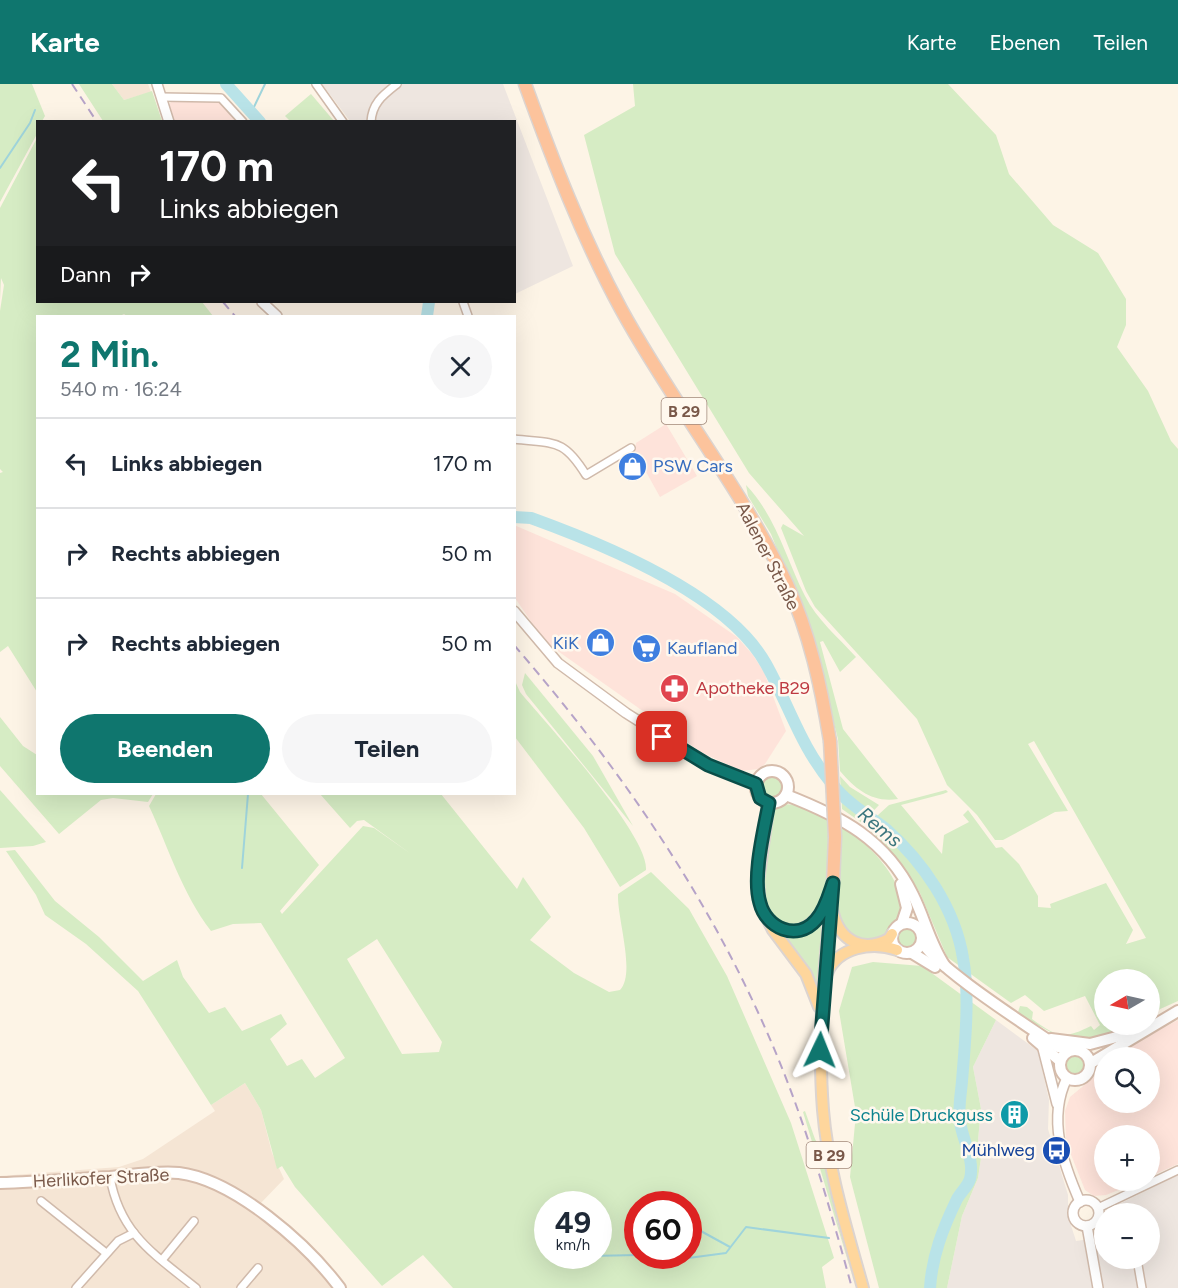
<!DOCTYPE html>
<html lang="de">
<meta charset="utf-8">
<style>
body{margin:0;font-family:Figtree,sans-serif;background:#f6f6f7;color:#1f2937;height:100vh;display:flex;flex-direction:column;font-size:22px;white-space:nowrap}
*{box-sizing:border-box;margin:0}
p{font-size:20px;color:#747a83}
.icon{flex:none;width:33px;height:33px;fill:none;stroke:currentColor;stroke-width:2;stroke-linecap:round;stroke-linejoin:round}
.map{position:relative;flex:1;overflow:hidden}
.side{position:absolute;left:36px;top:231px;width:480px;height:480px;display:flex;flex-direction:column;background:#fff;border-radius:0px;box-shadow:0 6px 24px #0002}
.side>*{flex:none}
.guide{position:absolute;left:36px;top:36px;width:480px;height:183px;border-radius:0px;box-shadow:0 6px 24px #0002;background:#202124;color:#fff;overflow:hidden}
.needle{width:39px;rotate:261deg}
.fabs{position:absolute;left:1094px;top:885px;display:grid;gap:12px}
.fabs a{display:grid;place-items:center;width:66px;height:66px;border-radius:50%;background:#fff;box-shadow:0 6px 24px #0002;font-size:30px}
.speed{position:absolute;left:534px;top:1107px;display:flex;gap:12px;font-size:30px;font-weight:700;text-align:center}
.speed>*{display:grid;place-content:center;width:78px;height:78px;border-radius:50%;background:#fff;box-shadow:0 6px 24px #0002;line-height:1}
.speed small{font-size:15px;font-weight:400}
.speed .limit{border:9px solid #d22;background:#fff;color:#111}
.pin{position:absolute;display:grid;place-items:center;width:51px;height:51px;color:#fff;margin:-26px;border-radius:12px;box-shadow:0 3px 9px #0006}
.me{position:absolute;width:66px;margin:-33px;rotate:2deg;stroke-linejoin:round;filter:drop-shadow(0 0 4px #0008)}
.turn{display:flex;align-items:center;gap:21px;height:126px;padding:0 24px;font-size:27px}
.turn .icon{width:78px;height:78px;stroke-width:2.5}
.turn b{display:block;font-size:42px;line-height:51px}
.then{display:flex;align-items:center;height:57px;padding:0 24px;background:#0003;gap:12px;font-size:22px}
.round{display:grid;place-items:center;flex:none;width:63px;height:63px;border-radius:32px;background:#f6f6f7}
.headline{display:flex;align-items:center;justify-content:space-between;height:102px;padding:0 24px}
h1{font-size:36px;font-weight:700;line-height:45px;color:#0f766e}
.primary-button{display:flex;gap:12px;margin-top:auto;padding:12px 24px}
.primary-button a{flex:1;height:69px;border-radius:36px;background:#0f766e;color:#fff;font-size:24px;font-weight:700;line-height:69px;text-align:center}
.primary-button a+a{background:#f6f6f7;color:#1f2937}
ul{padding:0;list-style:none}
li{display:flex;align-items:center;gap:18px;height:90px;padding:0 24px;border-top:2px solid #e0e1e3}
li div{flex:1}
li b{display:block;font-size:22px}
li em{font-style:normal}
header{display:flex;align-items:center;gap:36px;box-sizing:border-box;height:84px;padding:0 30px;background:#0f766e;color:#fff}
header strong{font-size:28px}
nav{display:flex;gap:33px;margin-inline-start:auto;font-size:21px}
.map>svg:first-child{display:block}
</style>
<header>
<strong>Karte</strong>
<nav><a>Karte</a><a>Ebenen</a><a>Teilen</a></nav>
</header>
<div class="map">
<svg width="1178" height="1204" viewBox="0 0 1178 1204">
<rect width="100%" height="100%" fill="#fdf4e6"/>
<g fill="#f5e5d4">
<polygon points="112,0 148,0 151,8 124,16"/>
<polygon points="245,999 261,1026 272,1069 284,1095 259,1121 345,1204 0,1204 0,1092 119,1083 143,1075 215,1027 211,1021"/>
</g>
<g fill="#fee3da">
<polygon points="184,15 219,17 240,37 173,37 168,22 171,18"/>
<polygon points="666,340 697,392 660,413 635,368 636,359"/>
<polygon points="514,441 675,510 737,553 753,571 764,588 786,647 765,680 759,685 741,687 701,668 545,558 515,514"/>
<polygon points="1178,936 1178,1080 1149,1093 1149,1052 1104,1052 1104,1096 1141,1097 1106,1111 1094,1112 1085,1106 1066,1058 1065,1027 1070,1013 1094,993 1098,978 1104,976 1104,1018 1149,1018 1149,974 1109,973"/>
</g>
<g fill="#eee6e0">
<polygon points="322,0 503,0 573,182 515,210 514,38 350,37"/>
<polygon points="996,936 1038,967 1049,1016 1048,1045 1068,1111 1068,1132 1076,1157 1097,1154 1104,1142 1104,1174 1149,1174 1149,1130 1109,1129 1113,1123 1178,1091 1178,1204 947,1204 962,1132 978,1094 981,1074 978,1056 981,1025 973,983"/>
</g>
<g fill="#d6ecc4" fill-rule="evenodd">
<polygon points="0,0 32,0 45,32 42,37 38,38 37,50 0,118"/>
<polygon points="79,0 112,0 124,16 152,7 162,37 103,37"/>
<path d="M633 0H948L996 51 1009 90 1053 141 1098 169 1126 215V241L1117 263 1148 307 1171 357 1178 365V917L1149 930V896H1104V940L1132 941 1127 943C1106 951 1080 963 1058 952 1044 945 1037 939 1025 937L1018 928 1020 922 1027 923 1033 928 1032 935C1057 953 1063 956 1091 942L1094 946 1100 941 1085 912 1044 927 1025 911 1011 919 947 873 920 809 901 779 866 742 889 721 946 706 948 708 943 710 901 721 942 770 944 751 969 738 963 731 968 726 996 764 1002 763 1019 780 1038 812V823L1051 824 1050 820 1106 799 1133 846 1126 860 1146 854 1034 657 1028 660 1068 727 1055 728 1003 756H995L977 731 947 701 917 635 815 523 806 507 781 444 783 440 804 452 749 389 615 170 584 51 635 22Z"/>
<polygon points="311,10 334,37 290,37 285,32"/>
<polygon points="37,54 38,218 202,218 213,232 127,232 124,230 120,232 38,232 37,608 8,562 0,568 0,389 3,388 0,385 0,227 4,201 1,194 0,216 0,124"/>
<path d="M746 401C776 432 786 475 805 512 817 536 839 554 856 573L840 588 823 557 820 558 843 645 898 715C873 719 856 706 840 687L838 655 811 550 771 450 748 412Z"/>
<polygon points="525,589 593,672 633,742 526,610 522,601"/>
<path d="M515 597 520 608C546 639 649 751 646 786L620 803 584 744 515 653Z"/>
<polygon points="0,633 23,662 37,671 38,710 153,710 148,718 113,714 101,716 59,750 0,682"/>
<circle cx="772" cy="703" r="12"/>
<polygon points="840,692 850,703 879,721 862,739 842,725"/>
<polygon points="0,706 46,758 33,762 0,764"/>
<path d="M156 710H261L319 781 280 827 282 830 363 742 374 744 411 770 364 736 357 737 350 744 320 710H441L517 805 523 793 551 833 530 856 574 889 609 908 620 906C636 889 617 835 618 810L651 788 689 825 727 892 791 1039 834 1174 822 1183 826 1204H453L423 1171 382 1202 295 1103 282 1082 277 1085 261 1026 245 999 211 1021 138 907 86 860 45 831 36 811 6 767 15 766 55 817 99 853 143 897 177 876 183 893 209 929 225 923 242 947 281 930 287 940 270 955 287 982 302 975 315 994 345 974 261 839 233 840 211 847C182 809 169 765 149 722ZM377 855 442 958 439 968 402 970 347 875ZM548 1120H598V1172H548ZM638 1120H688V1172H638Z"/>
<path d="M783 720 797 721 830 735 825 810 813 836C759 857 762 808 766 771 767 757 768 742 773 729 775 724 779 722 783 720Z"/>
<path d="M842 741C881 769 939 832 867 859L848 851 836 827Z"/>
<polygon points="820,834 822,853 816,906 780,852"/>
<circle cx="907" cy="854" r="12"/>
<polygon points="873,878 922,882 996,936 973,983 981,1025 978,1056 981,1074 978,1094 962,1132 947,1204 879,1204 850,1093 856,1029 839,927 852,883"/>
<circle cx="1076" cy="981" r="12"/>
<polygon points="805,1027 815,1055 822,1067 837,1136 856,1204 803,1028"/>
</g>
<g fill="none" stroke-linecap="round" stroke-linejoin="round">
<g stroke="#9fd4db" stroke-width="2">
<polyline points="252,27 265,0"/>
<polyline points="0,84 30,39 35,26"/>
<polyline points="242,784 248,710"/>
<polyline points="688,1140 730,1163"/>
<polyline points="590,1172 638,1171"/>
<polyline points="643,1172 681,1175 726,1169 746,1143 829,1154"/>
</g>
<g stroke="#b9e3e8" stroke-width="12">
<polyline points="226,0 260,38"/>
<polyline points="427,232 429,218"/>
<path d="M514 433 531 434C603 460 728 511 766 580 790 623 800 662 833 701 847 719 868 731 886 745 923 778 955 824 963 874 970 911 965 960 962 997 961 1010 958 1024 960 1037 962 1056 975 1075 970 1095 968 1102 961 1108 957 1115 943 1144 932 1172 930 1204"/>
</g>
<defs>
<g id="minor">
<polyline points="316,0 343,38"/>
<polyline points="161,13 221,14 243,38"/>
<path d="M371 38C372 19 383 11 397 0"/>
<polyline points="463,218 468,232"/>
<path d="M514 355C555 360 563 354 586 391L631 364"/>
<path d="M110 1093C120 1150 154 1170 196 1204"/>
<polyline points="41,1117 106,1169"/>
<polyline points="1098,1124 1178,1086"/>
<polyline points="162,1176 194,1137"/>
<polyline points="1138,1181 1142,1204"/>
<polyline points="76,1204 118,1157 134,1149"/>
<polyline points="241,1204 258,1184"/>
</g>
<g id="tertiary">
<polyline points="157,0 169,38"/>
<polyline points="262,218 277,232"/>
<polyline points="514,527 558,579 626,629 708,681 756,701"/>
<polyline points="1042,961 1057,1020"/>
<path d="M1067 994C1047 1035 1063 1079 1080 1118"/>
<circle cx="1086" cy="1129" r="13"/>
<polyline points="1087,1142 1098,1204"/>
</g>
<g id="secondary">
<circle cx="772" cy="703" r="16"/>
<path d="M786 711C840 732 886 755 913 811 925 835 930 860 945 882"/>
<polyline points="901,800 907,824 902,839"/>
<circle cx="907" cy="854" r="15"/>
<path d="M922 857C932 881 1031 944 1058 963L1069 966"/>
<polyline points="912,869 935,883"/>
<polyline points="1033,954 1060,977"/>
<polyline points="1051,955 1090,960 1124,951"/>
<circle cx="1075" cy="981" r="15"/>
<polyline points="1091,979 1178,927"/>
<path d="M0 1099C37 1098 74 1095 110 1093 133 1091 156 1087 179 1089 235 1096 307 1160 340 1204"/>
</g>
<g id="primary">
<polyline points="769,719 758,797 760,820 773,846 806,890 819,923"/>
<path d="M833 799C825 874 817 950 823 1026 828 1087 847 1146 863 1204"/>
<path d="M833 829C840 857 863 869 889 855L892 850"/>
<path d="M770 839C797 858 819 840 828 813"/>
<path d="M827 889C838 863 872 857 897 866"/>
</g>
<g id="trunk">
<path d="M525 0C553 77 582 153 621 225 672 319 741 403 787 500 810 550 821 603 830 657"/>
<polyline points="833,799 835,753"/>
</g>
</defs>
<use href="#minor" stroke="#d0baab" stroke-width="10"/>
<use href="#tertiary" stroke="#d0baab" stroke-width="12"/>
<use href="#secondary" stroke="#d6bcab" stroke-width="14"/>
<use href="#primary" stroke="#dcd4d0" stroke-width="14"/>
<use href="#trunk" stroke="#dcd4d0" stroke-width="15"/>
<use href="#minor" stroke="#fff" stroke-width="7"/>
<use href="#tertiary" stroke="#fff" stroke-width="9"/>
<use href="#secondary" stroke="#fff" stroke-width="10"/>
<use href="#primary" stroke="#fed69c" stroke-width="10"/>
<use href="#trunk" stroke="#fcc39c" stroke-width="12"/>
<g stroke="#b6a3c8" stroke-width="2" stroke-dasharray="9 6" stroke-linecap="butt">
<polyline points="72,0 97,38"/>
<polyline points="223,218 235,232"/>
<path d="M514 561C615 678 704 805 766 946 803 1029 828 1117 852 1204"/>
</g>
<defs>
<polyline id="trunk-bridge" points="830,657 835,753"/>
</defs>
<use href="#trunk-bridge" stroke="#dcd4d0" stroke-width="15" stroke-linecap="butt"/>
<use href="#trunk-bridge" stroke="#fcc39c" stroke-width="12"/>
</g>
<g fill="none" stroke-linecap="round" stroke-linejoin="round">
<defs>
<path id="route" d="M662 653 708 681 756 700 760 714 769 719C764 746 752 793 760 819 766 844 797 858 816 836 825 826 829 811 833 799L820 966"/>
</defs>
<use href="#route" stroke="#0a4d48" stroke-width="15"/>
<use href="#route" stroke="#0f766e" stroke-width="10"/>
</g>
<defs>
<symbol id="shop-disc" viewBox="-11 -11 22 22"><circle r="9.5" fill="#3f7fe0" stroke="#fff8ee"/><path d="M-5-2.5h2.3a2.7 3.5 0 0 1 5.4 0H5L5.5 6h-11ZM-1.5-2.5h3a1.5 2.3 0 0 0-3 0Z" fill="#fff"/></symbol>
<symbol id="supermarket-disc" viewBox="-11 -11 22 22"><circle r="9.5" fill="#3f7fe0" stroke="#fff8ee"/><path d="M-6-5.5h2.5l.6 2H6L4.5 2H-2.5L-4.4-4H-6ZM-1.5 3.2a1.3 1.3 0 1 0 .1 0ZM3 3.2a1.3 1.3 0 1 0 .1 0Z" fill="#fff"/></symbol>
<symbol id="pharmacy-disc" viewBox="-11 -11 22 22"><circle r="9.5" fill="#e0444e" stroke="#fff8ee"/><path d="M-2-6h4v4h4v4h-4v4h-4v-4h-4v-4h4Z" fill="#fff"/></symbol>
<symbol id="building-disc" viewBox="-11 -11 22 22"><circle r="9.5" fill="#0f9aa8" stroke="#fff8ee"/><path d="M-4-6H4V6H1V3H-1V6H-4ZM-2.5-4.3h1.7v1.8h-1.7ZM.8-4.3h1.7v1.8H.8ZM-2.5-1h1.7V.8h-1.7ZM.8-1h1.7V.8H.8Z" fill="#fff"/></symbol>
<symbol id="bus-disc" viewBox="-11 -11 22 22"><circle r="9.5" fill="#1a4fb4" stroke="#fff8ee"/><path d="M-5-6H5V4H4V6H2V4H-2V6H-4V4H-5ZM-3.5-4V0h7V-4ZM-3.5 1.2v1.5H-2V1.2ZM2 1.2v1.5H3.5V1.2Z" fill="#fff"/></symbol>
</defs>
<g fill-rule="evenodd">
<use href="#shop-disc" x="616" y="366" width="33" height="33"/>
<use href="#shop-disc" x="584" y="542" width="33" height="33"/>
<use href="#supermarket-disc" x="630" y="548" width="33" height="33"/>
<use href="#pharmacy-disc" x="658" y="588" width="33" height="33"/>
<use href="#building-disc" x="998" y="1014" width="33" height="33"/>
<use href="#bus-disc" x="1040" y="1050" width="33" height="33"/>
</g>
<g text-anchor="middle" stroke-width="5" stroke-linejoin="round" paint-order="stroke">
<g fill="#fff8ee" stroke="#a1887a" stroke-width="1.5">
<rect x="661.5" y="314" width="45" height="26" rx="4.5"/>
<rect x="806.5" y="1058" width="45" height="26" rx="4.5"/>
</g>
<g font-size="16" font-weight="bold" fill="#795849">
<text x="684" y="333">B 29</text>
<text x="829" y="1077">B 29</text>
</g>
<g font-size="18" fill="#366cbe" stroke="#fff8ee" text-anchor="start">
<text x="653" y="388">PSW Cars</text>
<text x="579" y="565" text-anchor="end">KiK</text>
<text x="667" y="570">Kaufland</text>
</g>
<g font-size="18" fill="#795849" stroke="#fff8ee">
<text transform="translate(768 472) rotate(63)" y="6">Aalener Straße</text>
<text transform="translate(101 1094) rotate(-3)" y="6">Herlikofer Straße</text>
</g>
<g font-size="18" fill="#be3a42" stroke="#fff8ee" text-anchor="start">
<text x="696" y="610">Apotheke B29</text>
</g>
<g font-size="18" fill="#0d838f" stroke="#fff8ee" text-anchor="end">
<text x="993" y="1037">Schüle Druckguss</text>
</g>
<g font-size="18" fill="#164399" stroke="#fff8ee" text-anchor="end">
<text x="1035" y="1072">Mühlweg</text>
</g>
<g font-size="20" font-style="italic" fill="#3c767e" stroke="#fff8ee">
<text transform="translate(880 743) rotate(40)" y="7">Rems</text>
</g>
</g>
</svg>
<div class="fabs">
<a><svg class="needle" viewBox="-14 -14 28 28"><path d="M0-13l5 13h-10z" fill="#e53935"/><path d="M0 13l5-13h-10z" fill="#747a83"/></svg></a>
<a><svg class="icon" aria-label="search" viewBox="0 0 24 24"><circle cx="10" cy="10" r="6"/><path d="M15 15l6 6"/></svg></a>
<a>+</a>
<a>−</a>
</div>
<div class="speed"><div>49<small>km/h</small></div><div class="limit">60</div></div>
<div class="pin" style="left:662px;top:653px;background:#d93025"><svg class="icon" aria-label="arrive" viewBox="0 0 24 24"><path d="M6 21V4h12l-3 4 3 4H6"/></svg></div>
<svg class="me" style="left:820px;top:966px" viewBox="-20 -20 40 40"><path d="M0-17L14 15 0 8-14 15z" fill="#0f766e" stroke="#fff" stroke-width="4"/></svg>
<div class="guide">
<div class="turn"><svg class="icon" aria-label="left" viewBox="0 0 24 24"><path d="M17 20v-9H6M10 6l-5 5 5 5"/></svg><div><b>170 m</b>Links abbiegen</div></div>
<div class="then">Dann<svg class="icon" aria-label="right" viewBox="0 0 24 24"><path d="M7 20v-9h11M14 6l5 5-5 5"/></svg></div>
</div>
<section class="side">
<div class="headline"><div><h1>2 Min.</h1><p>540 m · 16:24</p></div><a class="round"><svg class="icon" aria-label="close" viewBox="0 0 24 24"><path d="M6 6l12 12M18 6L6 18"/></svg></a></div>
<ul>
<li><svg class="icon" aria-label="left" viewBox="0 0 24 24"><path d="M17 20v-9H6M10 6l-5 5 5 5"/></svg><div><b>Links abbiegen</b></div><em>170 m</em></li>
<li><svg class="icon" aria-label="right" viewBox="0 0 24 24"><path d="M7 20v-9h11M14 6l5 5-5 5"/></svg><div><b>Rechts abbiegen</b></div><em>50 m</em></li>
<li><svg class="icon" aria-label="right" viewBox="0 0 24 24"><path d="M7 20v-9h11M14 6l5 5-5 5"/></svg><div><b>Rechts abbiegen</b></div><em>50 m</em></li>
</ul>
<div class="primary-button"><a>Beenden</a><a>Teilen</a></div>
</section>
</div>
